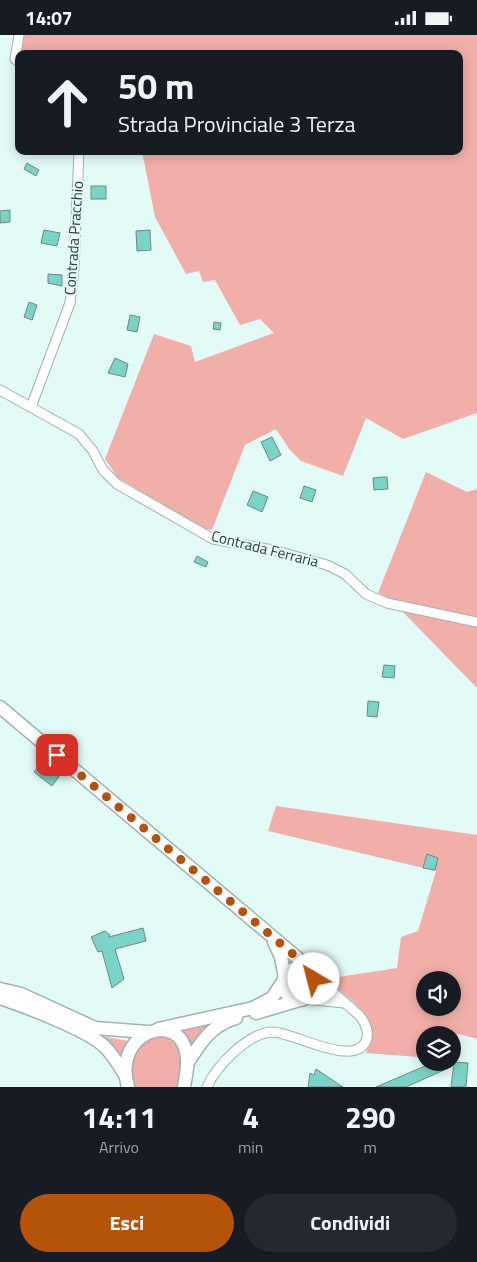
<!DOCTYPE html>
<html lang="it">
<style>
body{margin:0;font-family:"Titillium Web",sans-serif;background:#242831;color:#f1f3f6;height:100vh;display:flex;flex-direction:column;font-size:19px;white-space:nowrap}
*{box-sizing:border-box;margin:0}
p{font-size:16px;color:#9ea1a6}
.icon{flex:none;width:28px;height:28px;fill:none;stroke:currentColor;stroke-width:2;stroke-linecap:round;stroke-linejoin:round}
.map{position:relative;height:1052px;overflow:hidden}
.details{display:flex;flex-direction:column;background:#171b24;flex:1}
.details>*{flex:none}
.guide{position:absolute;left:15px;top:15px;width:448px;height:105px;border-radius:10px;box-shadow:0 2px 12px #0003;background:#171b24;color:#f1f3f6;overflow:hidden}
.fabs{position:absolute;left:416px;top:936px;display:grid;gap:10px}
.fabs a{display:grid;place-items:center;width:45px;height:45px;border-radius:50%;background:#171b24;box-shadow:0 2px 12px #0003;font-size:25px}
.pin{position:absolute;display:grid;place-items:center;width:42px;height:42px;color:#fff;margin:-21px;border-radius:10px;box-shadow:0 2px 8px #0006}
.me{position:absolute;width:55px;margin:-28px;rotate:323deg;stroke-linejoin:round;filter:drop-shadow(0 0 4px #0008)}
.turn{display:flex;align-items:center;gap:18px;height:105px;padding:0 20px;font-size:22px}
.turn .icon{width:65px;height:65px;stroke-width:2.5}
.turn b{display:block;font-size:35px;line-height:42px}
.eta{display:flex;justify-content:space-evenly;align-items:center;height:85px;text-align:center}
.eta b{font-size:30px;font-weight:700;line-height:35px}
.cta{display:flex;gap:10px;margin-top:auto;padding:10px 20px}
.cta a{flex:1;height:58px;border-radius:30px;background:#b45309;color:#fff;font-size:20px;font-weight:700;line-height:58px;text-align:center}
.cta a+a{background:#242831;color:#f1f3f6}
.status{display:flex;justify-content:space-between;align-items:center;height:35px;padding:0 25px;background:#171b24;direction:ltr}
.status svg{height:14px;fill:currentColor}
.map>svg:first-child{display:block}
</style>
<div class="status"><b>14:07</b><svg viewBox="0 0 49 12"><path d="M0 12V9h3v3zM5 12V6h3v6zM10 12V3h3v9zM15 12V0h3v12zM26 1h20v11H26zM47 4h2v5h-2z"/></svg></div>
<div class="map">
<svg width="477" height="1052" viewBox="0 0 477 1052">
<rect width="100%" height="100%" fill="#e2fbf7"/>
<g fill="#f2afa9" fill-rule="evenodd">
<polygon points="21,0 477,0 477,378 403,404 366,383 343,441 301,426 290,415 276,394 245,410 212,495 205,494 118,443 105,424 154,299 191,311 195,327 274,298 260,284 240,290 215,245 203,247 199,236 186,239 155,182 142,116 459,116 459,19 19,19"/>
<polygon points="426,437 467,457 477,454 477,582 393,565 378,558"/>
<polygon points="402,576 477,590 477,653"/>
<path d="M276 771 477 800V1004L459 999 453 1002 425 1000V1015L418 1022 366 1018C385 982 349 965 325 944L397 933 401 902 418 896 436 836 268 796ZM425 945H452V972H425Z"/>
<polygon points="221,983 191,1014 174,993"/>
<polygon points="101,1001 128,1006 121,1021"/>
<path d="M162 1001C187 1006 181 1033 178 1052H135C126 1024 133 1009 162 1001Z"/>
</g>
<g fill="#7ad3c7" stroke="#718784">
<polygon points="27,128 39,135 36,141 24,134"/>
<rect x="91" y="151" width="15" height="13"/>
<polygon points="10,175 10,187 0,188 0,176"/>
<polygon points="44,195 60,198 57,211 41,208"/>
<polygon points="150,195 151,215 137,216 136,196"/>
<polygon points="48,239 62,240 62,251 48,248"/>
<polygon points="29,267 37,270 32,285 24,282"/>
<polygon points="130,280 140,282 137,297 127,295"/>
<polygon points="214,287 221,288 220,295 213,294"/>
<polygon points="115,323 128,329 125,342 108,338"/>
<polygon points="272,402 281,420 270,426 261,407"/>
<polygon points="382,442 387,442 388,454 374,455 373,443"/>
<polygon points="304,451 316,455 312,467 300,463"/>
<polygon points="253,456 268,462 262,477 247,470"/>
<polygon points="197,521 208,527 206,532 194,527"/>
<polygon points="384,630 395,631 394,643 382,642"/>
<polygon points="368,666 379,667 377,682 367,681"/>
<polygon points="43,726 60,740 52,751 34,737"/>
<polygon points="427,819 438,823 435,835 423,833"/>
<polygon points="143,893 146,906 115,914 124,944 112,953 102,916 98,917 91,902 105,896 110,900 109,902"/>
<polygon points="454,1027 468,1028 466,1052 451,1052"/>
<polygon points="432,1028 441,1028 444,1035 406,1052 376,1052"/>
<polygon points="316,1034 343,1052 308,1052 310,1038 314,1040"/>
</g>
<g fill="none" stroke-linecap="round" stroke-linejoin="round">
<defs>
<g id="street">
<polyline points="19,27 15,24 19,0"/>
<polyline points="0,355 79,399 93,416 103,435 117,449 213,504 273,515 327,530 345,539 366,559 387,568 477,587"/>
<polyline points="31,372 70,268 74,233 79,116"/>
<polyline points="305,964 344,968"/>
<path d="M207 1052C216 1031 249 997 273 997 295 998 354 1033 366 1006 370 997 365 988 360 981L312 939"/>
</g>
<g id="secondary">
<polyline points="0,672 300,925 311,938"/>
<polyline points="274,907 281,922 285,943"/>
<circle cx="299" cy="949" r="16"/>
<polyline points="0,954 21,959 95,993 147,997"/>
<path d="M0 963C24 971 88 995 105 1012 113 1020 119 1030 125 1040"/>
<polyline points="256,978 303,964"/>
<polyline points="158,994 253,973 272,963 284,945"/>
<path d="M187 1029C200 1008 211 990 236 983"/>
<path d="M128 1052C112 997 178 975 186 1017 189 1029 186 1040 184 1052"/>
</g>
</defs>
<use href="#street" stroke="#9db4b1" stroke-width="11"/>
<use href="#secondary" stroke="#9db4b1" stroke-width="15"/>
<use href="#street" stroke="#fff" stroke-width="9"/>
<use href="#secondary" stroke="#fff" stroke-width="12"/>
</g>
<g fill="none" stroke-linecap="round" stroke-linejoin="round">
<polyline stroke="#b45309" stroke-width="9" stroke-dasharray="0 16.2" points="57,720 300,925 314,944"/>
</g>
<g text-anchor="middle" stroke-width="4" stroke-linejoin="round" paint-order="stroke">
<g font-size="15" fill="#323b3a" stroke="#e2fbf7">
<text transform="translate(74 203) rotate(-86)" y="5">Contrada Pracchio</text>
<text transform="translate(265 514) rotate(14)" y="5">Contrada Ferraria</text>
</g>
</g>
</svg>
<div class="fabs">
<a><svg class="icon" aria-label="sound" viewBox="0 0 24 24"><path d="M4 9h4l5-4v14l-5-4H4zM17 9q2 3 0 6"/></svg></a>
<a><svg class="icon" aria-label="layers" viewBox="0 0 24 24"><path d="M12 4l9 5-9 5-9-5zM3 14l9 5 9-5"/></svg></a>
</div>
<div class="pin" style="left:57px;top:720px;background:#d93025"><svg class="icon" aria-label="arrive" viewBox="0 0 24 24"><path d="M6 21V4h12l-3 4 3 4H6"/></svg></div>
<svg class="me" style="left:314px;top:944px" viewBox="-20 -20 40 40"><circle r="19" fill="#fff"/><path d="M0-13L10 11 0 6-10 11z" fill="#b45309"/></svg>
<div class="guide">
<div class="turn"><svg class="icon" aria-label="ahead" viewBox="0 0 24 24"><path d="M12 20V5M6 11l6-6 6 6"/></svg><div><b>50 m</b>Strada Provinciale 3 Terza</div></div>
</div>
</div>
<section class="details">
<div class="eta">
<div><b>14:11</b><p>Arrivo</p></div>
<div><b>4</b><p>min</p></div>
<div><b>290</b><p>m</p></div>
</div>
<div class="cta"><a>Esci</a><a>Condividi</a></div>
</section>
